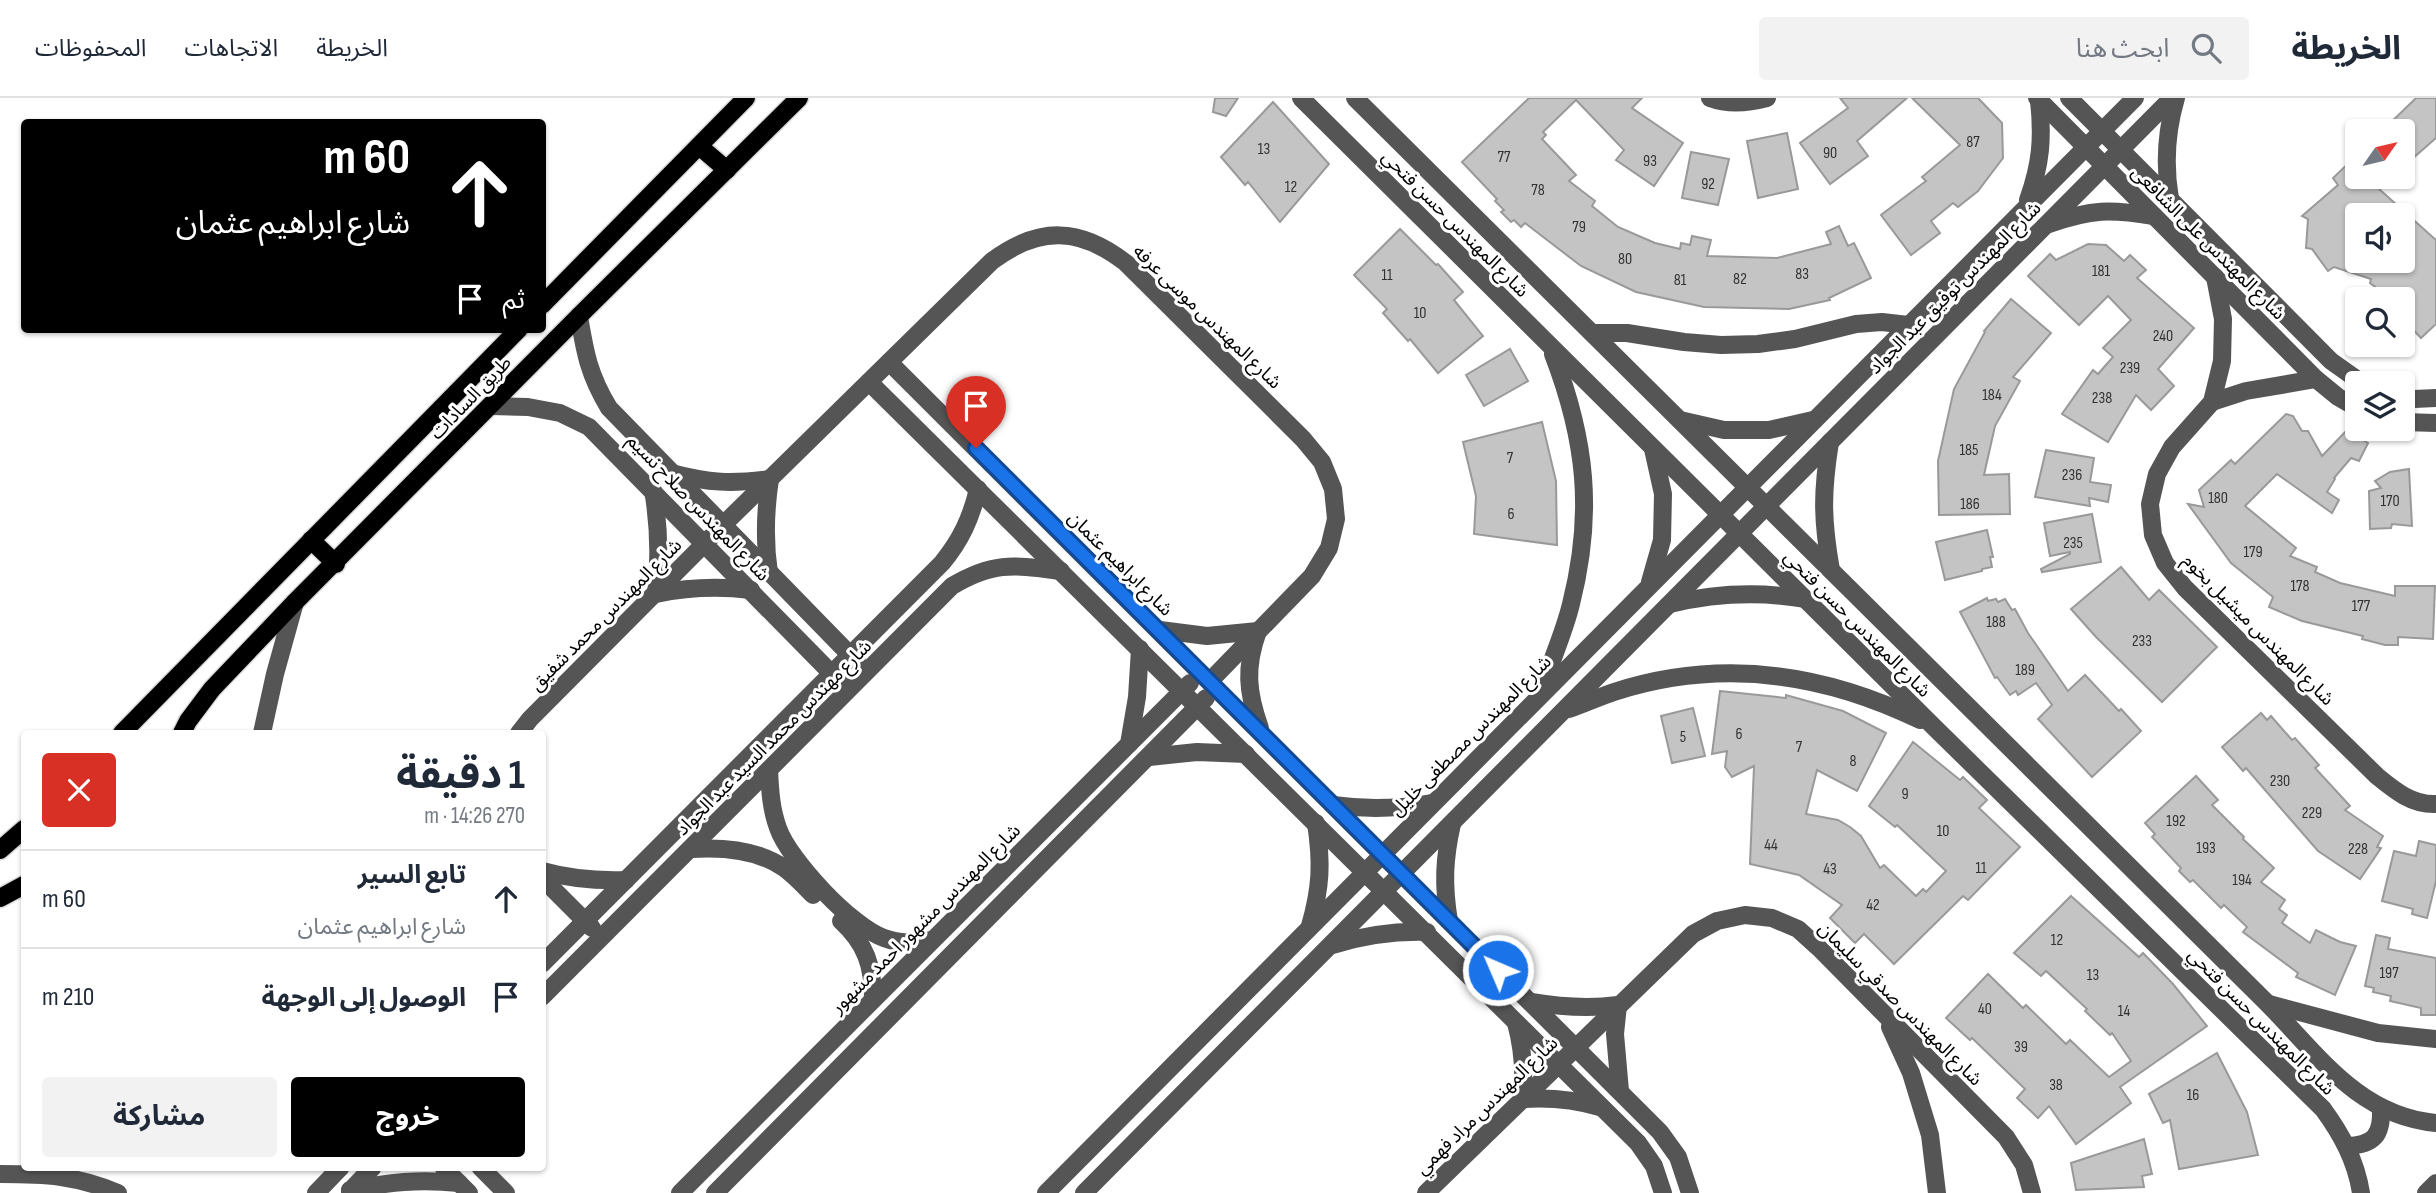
<!DOCTYPE html>
<html lang="ar">
<meta charset="utf-8">
<style>
body{margin:0;font-family:"Sofia Sans Condensed","Noto Sans Arabic",sans-serif;background:#f2f2f3;color:#1f2937;direction:rtl;height:100vh;display:flex;flex-direction:column;font-size:26px;white-space:nowrap}
*{box-sizing:border-box;margin:0}
p{font-size:23px;color:#747a83}
.icon{flex:none;width:38px;height:38px;fill:none;stroke:currentColor;stroke-width:2;stroke-linecap:round;stroke-linejoin:round}
.map{position:relative;flex:1;overflow:hidden;direction:ltr}
.sheet{position:absolute;left:21px;top:632px;width:525px;height:441px;display:flex;flex-direction:column;background:#fff;border-radius:7px;box-shadow:0 2px 5px #0004;direction:rtl}
.sheet>*{flex:none}
.hud{position:absolute;left:21px;top:21px;width:525px;height:214px;border-radius:7px;box-shadow:0 2px 5px #0004;direction:rtl;background:#000;color:#fff;overflow:hidden}
.needle{width:46px;rotate:56deg}
.buttons{position:absolute;left:2345px;top:21px;display:grid;gap:14px}
.buttons a{display:grid;place-items:center;width:70px;height:70px;border-radius:7px;background:#fff;box-shadow:0 2px 5px #0004;font-size:35px}
.pin{position:absolute;display:grid;place-items:center;width:60px;height:60px;color:#fff;margin:-72px -30px;border-radius:50% 50% 50% 0;rotate:-45deg;box-shadow:0 0 7px #0007}
.pin .icon{rotate:45deg}
.me{position:absolute;width:77px;margin:-38px;rotate:315deg;stroke-linejoin:round;filter:drop-shadow(0 0 5px #0008)}
.turn{display:flex;align-items:center;gap:24px;height:147px;padding:0 21px;font-size:32px}
.turn .icon{width:91px;height:91px;stroke-width:2.5}
.turn b{display:block;font-size:49px;line-height:60px}
.then{display:flex;align-items:center;height:66px;padding:0 21px;background:#0003;gap:14px;font-size:26px}
.round{display:grid;place-items:center;flex:none;width:74px;height:74px;border-radius:7px;background:#f2f2f3}
.headline{display:flex;align-items:center;justify-content:space-between;height:119px;padding:0 21px}
h1{font-size:42px;font-weight:700;line-height:52px}
.primary-button{display:flex;gap:14px;margin-top:auto;padding:14px 21px}
.primary-button a{flex:1;height:80px;border-radius:7px;background:#000;color:#fff;font-size:28px;font-weight:700;line-height:80px;text-align:center}
.primary-button a+a{background:#f2f2f3;color:#1f2937}
ul{padding:0;list-style:none}
li{display:flex;align-items:center;gap:21px;height:98px;padding:0 21px;border-top:2px solid #e0e1e3}
li div{flex:1}
li b{display:block;font-size:26px}
li em{font-style:normal}
header{display:flex;align-items:center;gap:42px;box-sizing:border-box;height:98px;padding:0 35px;background:#fff;border-bottom:2px solid #e0e1e3}
header strong{font-size:33px}
nav{display:flex;gap:38px;margin-inline-start:auto;font-size:24px}
.search{width:490px;height:63px;background:#f2f2f3;display:flex;align-items:center;gap:18px;box-sizing:border-box;padding:0 24px;border-radius:7px;color:#747a83;font-size:26px}
.map>svg:first-child{display:block}
</style>
<header>
<strong>الخريطة</strong>
<div class="search"><svg class="icon" aria-label="search" viewBox="0 0 24 24"><circle cx="10" cy="10" r="6"/><path d="M15 15l6 6"/></svg>ابحث هنا</div>
<nav><a>الخريطة</a><a>الاتجاهات</a><a>المحفوظات</a></nav>
</header>
<div class="map">
<svg width="2436" height="1095" viewBox="0 0 2436 1095">
<rect width="100%" height="100%" fill="#fff"/>
<g fill="#c4c4c4" stroke="#999" stroke-width="2" fill-rule="evenodd">
<polygon points="1215,0 1238,0 1226,18 1213,14"/>
<polygon points="1529,0 1642,0 1632,10 1683,45 1654,88 1616,62 1624,52 1576,2 1543,34 1546,37 1542,41 1576,77 1569,83 1595,103 1592,108 1618,129 1655,145 1680,151 1681,145 1690,147 1692,138 1711,142 1707,158 1777,160 1831,146 1826,134 1839,128 1848,148 1854,145 1871,180 1829,200 1830,202 1789,211 1704,209 1636,194 1581,168 1525,125 1521,129 1514,122 1511,124 1501,114 1504,112 1495,103 1497,101 1462,64"/>
<polygon points="1840,0 1907,0 1857,43 1868,58 1830,86 1800,45 1848,10"/>
<polygon points="1912,0 1978,0 2002,25 2003,60 1978,93 1958,109 1953,105 1931,123 1940,135 1911,157 1881,117 1926,83 1922,79 1960,47"/>
<polygon points="2416,0 2436,0 2436,40 2403,69 2403,33 2382,33"/>
<polygon points="1273,4 1329,66 1280,124 1248,84 1245,87 1221,59"/>
<polygon points="1787,35 1798,91 1758,100 1747,43"/>
<polygon points="1691,54 1729,61 1718,107 1682,100"/>
<path d="M2357 57V79H2391L2378 90 2436 142V226L2421 240 2403 221V201H2377L2382 194 2370 185 2371 181 2334 169 2328 173 2312 151 2306 150 2308 121 2302 118 2338 87 2333 80ZM2357 117H2403V163H2357Z"/>
<polygon points="1400,131 1436,167 1438,166 1463,194 1454,202 1483,238 1438,275 1410,241 1408,243 1383,215 1387,211 1354,177"/>
<polygon points="2088,146 2106,147 2124,163 2130,157 2146,172 2137,180 2194,230 2158,271 2174,288 2151,312 2136,297 2108,344 2062,316 2093,272 2098,276 2113,259 2103,250 2131,222 2108,198 2079,227 2028,178 2050,156 2056,162"/>
<polygon points="2011,201 2051,235 2013,279 2020,283 1995,328 1984,377 2009,376 2010,416 1939,417 1938,363 1954,291 1985,234 1984,233"/>
<polygon points="1510,251 1528,283 1484,308 1466,277"/>
<polygon points="2286,316 2293,318 2302,333 2308,333 2322,358 2347,332 2368,345 2359,363 2351,360 2334,380 2335,381 2327,394 2339,402 2332,415 2277,376 2245,408 2296,450 2290,458 2317,469 2315,474 2340,485 2395,498 2395,488 2435,488 2433,541 2398,539 2398,547 2385,547 2362,541 2363,538 2302,523 2269,509 2273,499 2231,465 2188,406 2204,409 2199,392 2231,362 2235,366"/>
<polygon points="1542,324 1556,383 1557,447 1474,436 1476,398 1463,344"/>
<polygon points="2046,352 2094,360 2090,384 2111,387 2108,404 2089,400 2090,408 2035,399"/>
<polygon points="2409,371 2412,428 2392,426 2391,430 2370,431 2369,393 2381,390 2375,383 2390,374"/>
<polygon points="2092,416 2101,464 2042,474 2041,471 2070,456 2070,454 2050,458 2044,425"/>
<polygon points="1987,432 1993,459 1990,459 1992,469 1982,471 1982,473 1945,482 1936,444"/>
<polygon points="2121,469 2149,502 2159,492 2217,549 2162,604 2096,539 2071,511"/>
<polygon points="1987,500 1988,503 1996,501 1998,504 2005,501 2012,512 2015,511 2028,535 2068,593 2085,577 2119,613 2121,611 2141,633 2092,679 2038,621 2052,607 2036,585 2018,597 2016,593 2010,597 1997,579 1995,580 1960,514"/>
<polygon points="1720,593 1786,600 1786,597 1843,613 1886,635 1857,693 1817,672 1806,716 1838,722 1850,729 1861,738 1880,770 1884,767 1916,798 1923,791 1926,794 1946,773 1897,727 1895,729 1869,708 1913,644 1960,682 1963,679 1987,702 1979,710 2020,749 1968,802 1963,798 1894,866 1864,836 1855,845 1830,820 1842,807 1799,777 1750,766 1754,668 1732,679 1725,669 1727,653 1712,656"/>
<polygon points="1693,610 1705,658 1672,665 1661,618"/>
<polygon points="2261,615 2267,622 2271,618 2292,642 2295,640 2319,667 2315,670 2350,708 2345,712 2383,738 2377,749 2381,750 2360,781 2318,753 2246,670 2243,673 2222,649"/>
<polygon points="2196,678 2218,702 2212,707 2244,739 2243,741 2274,770 2261,784 2285,802 2279,811 2287,817 2282,825 2310,845 2316,832 2340,844 2356,848 2335,897 2296,879 2298,875 2243,834 2247,829 2224,807 2221,810 2193,782 2190,784 2179,773 2181,770 2152,739 2155,736 2145,725"/>
<polygon points="2419,743 2436,747 2436,783 2427,820 2412,816 2413,811 2382,803 2394,753 2416,758"/>
<polygon points="2071,798 2139,859 2143,855 2173,886 2207,928 2120,989 2131,1005 2076,1046 2049,1008 2038,1020 2017,1000 2025,991 1972,940 1970,942 1946,920 1988,876 2023,910 2026,907 2066,946 2070,942 2109,979 2131,963 2112,935 2110,937 2085,913 2087,911 2046,873 2041,878 2014,855"/>
<polygon points="2376,837 2390,840 2388,851 2436,860 2436,917 2421,917 2421,910 2390,903 2391,898 2373,894 2374,890 2365,888"/>
<polygon points="2217,955 2247,1014 2258,1057 2179,1071 2170,1022 2163,1025 2149,996"/>
<polygon points="2144,1041 2152,1076 2142,1078 2144,1089 2076,1092 2071,1065"/>
</g>
<g fill="none" stroke-linecap="round" stroke-linejoin="round">
<defs>
<g id="major">
<polyline points="699,48 727,72"/>
<polyline points="542,207 746,0"/>
<polyline points="311,442 336,466"/>
<polyline points="122,635 519,231"/>
<polyline points="182,635 188,623 212,591 295,504 579,218 799,0"/>
<polyline points="0,752 24,731"/>
<polyline points="0,800 24,787"/>
</g>
</defs>
<use href="#major" stroke="#dbdbdb" stroke-width="21"/>
<g stroke="#555" stroke-width="18">
<path d="M1301 0 1934 629 2323 1011C2342 1037 2356 1063 2361 1095"/>
<path d="M1355 0 2268 906C2318 957 2359 1018 2436 1025"/>
<path d="M1710 0C1729 7 1748 5 1767 0"/>
<polyline points="2037,0 2316,281 2338,299 2357,310"/>
<polyline points="2069,0 2331,263 2362,285"/>
<path d="M2170 101C2164 66 2166 34 2176 0"/>
<path d="M2028 102C2041 66 2043 40 2039 2"/>
<path d="M2049 126C2092 111 2110 111 2154 118"/>
<path d="M2215 179 2223 221 2222 263 2212 304 2172 349 2157 376 2150 406 2153 437 2165 465 2185 490 2377 678C2394 692 2412 707 2436 706"/>
<path d="M579 218C585 255 589 277 609 310L857 564"/>
<polyline points="1592,235 1627,235 1684,244 1721,247 1758,246 1795,241 1856,226 1882,224 1908,227"/>
<polyline points="889,264 1660,1034 1678,1059 1690,1095"/>
<polyline points="869,284 1638,1045 1654,1068 1663,1095"/>
<polyline points="2403,299 2414,301 2436,300"/>
<polyline points="2212,304 2246,293 2316,281"/>
<polyline points="491,308 528,309 560,315 589,329 839,583"/>
<polyline points="1680,322 1724,332 1769,332 1813,322"/>
<polyline points="2403,324 2436,325"/>
<path d="M1830 344C1822 394 1822 422 1831 472"/>
<path d="M671 375C709 385 731 386 770 381 765 414 764 442 769 475"/>
<path d="M653 392C659 427 660 460 656 496 689 489 718 488 751 492"/>
<polyline points="1650,484 1662,442 1663,396 1653,351"/>
<path d="M1670 506C1716 495 1758 493 1805 501"/>
<path d="M1160 532 1207 538 1258 533C1245 569 1247 594 1260 630"/>
<path d="M1542 591C1551 563 1564 535 1571 506 1594 415 1586 342 1553 256"/>
<path d="M1569 611C1584 606 1599 599 1614 594 1719 560 1823 575 1920 622"/>
<polyline points="262,635 275,576 295,504"/>
<path d="M519 635 530 621 723 427 992 163C1039 128 1080 129 1126 165L1303 341 1322 364 1333 391 1336 421 1329 450 1312 478 1210 583"/>
<polyline points="1129,646 1137,599 1140,551"/>
<polyline points="1149,659 1197,654 1246,656"/>
<path d="M769 672C770 692 771 711 778 730 789 762 852 829 884 840 900 846 914 845 931 842"/>
<path d="M1333 707C1368 712 1398 711 1432 705"/>
<path d="M691 751C722 749 757 751 784 770 794 777 804 788 813 797"/>
<path d="M542 773C571 781 597 783 626 782"/>
<polyline points="542,780 592,830"/>
<path d="M841 823C866 846 873 868 873 901"/>
<path d="M1449 823C1443 787 1444 761 1452 726"/>
<path d="M1310 828C1321 789 1322 765 1316 725"/>
<path d="M1333 847C1365 837 1393 833 1427 834"/>
<path d="M542 866 942 465C961 442 971 420 978 391"/>
<path d="M542 899 952 488C994 463 1014 467 1061 473"/>
<path d="M1531 904C1561 909 1588 911 1618 907L1615 936 1620 993"/>
<polyline points="2269,906 2378,935 2436,941"/>
<path d="M1516 925C1523 951 1525 974 1522 1001 1550 999 1573 1001 1600 1009"/>
<polyline points="1890,929 1911,975 1930,1037 1937,1095"/>
<path d="M2347 1048C2374 1047 2382 1037 2381 1011"/>
<polyline points="443,1069 469,1095"/>
<polyline points="480,1069 506,1095"/>
<path d="M0 1076C46 1076 74 1077 118 1095"/>
<path d="M350 1092C389 1084 419 1081 459 1085"/>
<polyline points="350,1093 373,1069"/>
<polyline points="316,1095 341,1069"/>
<polyline points="680,1095 1190,585"/>
<polyline points="715,1095 1206,600"/>
<polyline points="1046,1095 2135,0"/>
<polyline points="1084,1095 2172,0"/>
<polyline points="1426,1095 1693,836 1717,823 1745,817 1772,820 1798,831 1819,850 2006,1039 2024,1067 2032,1095"/>
<polyline points="2426,1095 2436,1085"/>
</g>
<use href="#major" stroke="#000" stroke-width="18"/>
</g>
<g fill="none" stroke-linecap="round" stroke-linejoin="round">
<defs>
<polyline id="route" points="976,350 1498,872"/>
</defs>
<use href="#route" stroke="#114b97" stroke-width="18"/>
<use href="#route" stroke="#1a73e8" stroke-width="12"/>
</g>
<g text-anchor="middle" stroke-width="6" stroke-linejoin="round" paint-order="stroke">
<g font-size="16" fill="#313131">
<text x="1973" y="49">87</text>
<text x="1264" y="56">13</text>
<text x="1830" y="60">90</text>
<text x="1504" y="64">77</text>
<text x="1650" y="68">93</text>
<text x="1708" y="91">92</text>
<text x="1291" y="94">12</text>
<text x="1538" y="97">78</text>
<text x="1579" y="134">79</text>
<text x="1625" y="166">80</text>
<text x="2101" y="178">181</text>
<text x="1802" y="181">83</text>
<text x="1387" y="182">11</text>
<text x="1740" y="186">82</text>
<text x="1680" y="187">81</text>
<text x="1420" y="220">10</text>
<text x="2163" y="243">240</text>
<text x="2130" y="275">239</text>
<text x="1992" y="302">184</text>
<text x="2102" y="305">238</text>
<text x="1969" y="357">185</text>
<text x="1510" y="365">7</text>
<text x="2072" y="382">236</text>
<text x="2218" y="405">180</text>
<text x="2390" y="408">170</text>
<text x="1970" y="411">186</text>
<text x="1511" y="421">6</text>
<text x="2073" y="450">235</text>
<text x="2253" y="459">179</text>
<text x="2300" y="493">178</text>
<text x="2361" y="513">177</text>
<text x="1996" y="529">188</text>
<text x="2142" y="548">233</text>
<text x="2025" y="577">189</text>
<text x="1739" y="641">6</text>
<text x="1683" y="644">5</text>
<text x="1799" y="654">7</text>
<text x="1853" y="668">8</text>
<text x="2280" y="688">230</text>
<text x="1905" y="701">9</text>
<text x="2312" y="720">229</text>
<text x="2176" y="728">192</text>
<text x="1943" y="738">10</text>
<text x="1771" y="752">44</text>
<text x="2206" y="755">193</text>
<text x="2358" y="756">228</text>
<text x="1981" y="775">11</text>
<text x="1830" y="776">43</text>
<text x="2242" y="787">194</text>
<text x="1873" y="812">42</text>
<text x="2057" y="847">12</text>
<text x="2389" y="880">197</text>
<text x="2093" y="882">13</text>
<text x="1985" y="916">40</text>
<text x="2124" y="918">14</text>
<text x="2021" y="954">39</text>
<text x="2056" y="992">38</text>
<text x="2193" y="1002">16</text>
</g>
<g font-size="19" fill="#000" stroke="#fff">
<text transform="translate(1456 125) rotate(45)" y="7">شارع المهندس حسن فتحي</text>
<text transform="translate(2209 144) rotate(45)" y="7">شارع المهندس على الشافعى</text>
<text transform="translate(1954 189) rotate(-45)" y="7">شارع المهندس توفيق عبد الجواد</text>
<text transform="translate(1208 218) rotate(44)" y="7">شارع المهندس موسى عرفه</text>
<text transform="translate(470 299) rotate(-46)" y="7">طريق السادات</text>
<text transform="translate(699 409) rotate(46)" y="7">شارع المهندس صلاح نسيم</text>
<text transform="translate(1121 465) rotate(45)" y="7">شارع ابراهيم عثمان</text>
<text transform="translate(605 516) rotate(-45)" y="7">شارع المهندس محمد شفيق</text>
<text transform="translate(1858 525) rotate(45)" y="7">شارع المهندس حسن فتحي</text>
<text transform="translate(2259 531) rotate(45)" y="7">شارع المهندس ميشيل بخوم</text>
<text transform="translate(1470 637) rotate(-45)" y="7">شارع المهندس مصطفى خليل</text>
<text transform="translate(773 639) rotate(-45)" y="7">شارع مهندس محمد السيد عبد الجواد</text>
<text transform="translate(925 820) rotate(-45)" y="7">شارع المهندس مشهور احمد مشهور</text>
<text transform="translate(1901 905) rotate(45)" y="7">شارع المهندس صدقي سليمان</text>
<text transform="translate(2262 923) rotate(45)" y="7">شارع المهندس حسن فتحي</text>
<text transform="translate(1486 1007) rotate(-44)" y="7">شارع المهندس مراد فهمي</text>
</g>
</g>
</svg>
<div class="buttons">
<a><svg class="needle" viewBox="-14 -14 28 28"><path d="M0-13l5 13h-10z" fill="#e53935"/><path d="M0 13l5-13h-10z" fill="#747a83"/></svg></a>
<a><svg class="icon" aria-label="sound" viewBox="0 0 24 24"><path d="M4 9h4l5-4v14l-5-4H4zM17 9q2 3 0 6"/></svg></a>
<a><svg class="icon" aria-label="search" viewBox="0 0 24 24"><circle cx="10" cy="10" r="6"/><path d="M15 15l6 6"/></svg></a>
<a><svg class="icon" aria-label="layers" viewBox="0 0 24 24"><path d="M12 4l9 5-9 5-9-5zM3 14l9 5 9-5"/></svg></a>
</div>
<div class="pin" style="left:976px;top:350px;background:#d93025"><svg class="icon" aria-label="arrive" viewBox="0 0 24 24"><path d="M6 21V4h12l-3 4 3 4H6"/></svg></div>
<svg class="me" style="left:1498px;top:872px" viewBox="-20 -20 40 40"><circle r="17" fill="#1a73e8" stroke="#fff" stroke-width="3"/><path d="M0-11L8 9 0 5-8 9z" fill="#fff"/></svg>
<div class="hud">
<div class="turn"><svg class="icon" aria-label="ahead" viewBox="0 0 24 24"><path d="M12 20V5M6 11l6-6 6 6"/></svg><div><b>60 m</b>شارع ابراهيم عثمان</div></div>
<div class="then">ثم<svg class="icon" aria-label="arrive" viewBox="0 0 24 24"><path d="M6 21V4h12l-3 4 3 4H6"/></svg></div>
</div>
<section class="sheet">
<div class="headline"><div><h1>1 دقيقة</h1><p>270 m · 14:26</p></div><a class="round" style="background:#d93025;color:#fff"><svg class="icon" aria-label="close" viewBox="0 0 24 24"><path d="M6 6l12 12M18 6L6 18"/></svg></a></div>
<ul>
<li><svg class="icon" aria-label="ahead" viewBox="0 0 24 24"><path d="M12 20V5M6 11l6-6 6 6"/></svg><div><b>تابع السير</b><p>شارع ابراهيم عثمان</p></div><em>60 m</em></li>
<li><svg class="icon" aria-label="arrive" viewBox="0 0 24 24"><path d="M6 21V4h12l-3 4 3 4H6"/></svg><div><b>الوصول إلى الوجهة</b></div><em>210 m</em></li>
</ul>
<div class="primary-button"><a>خروج</a><a>مشاركة</a></div>
</section>
</div>
